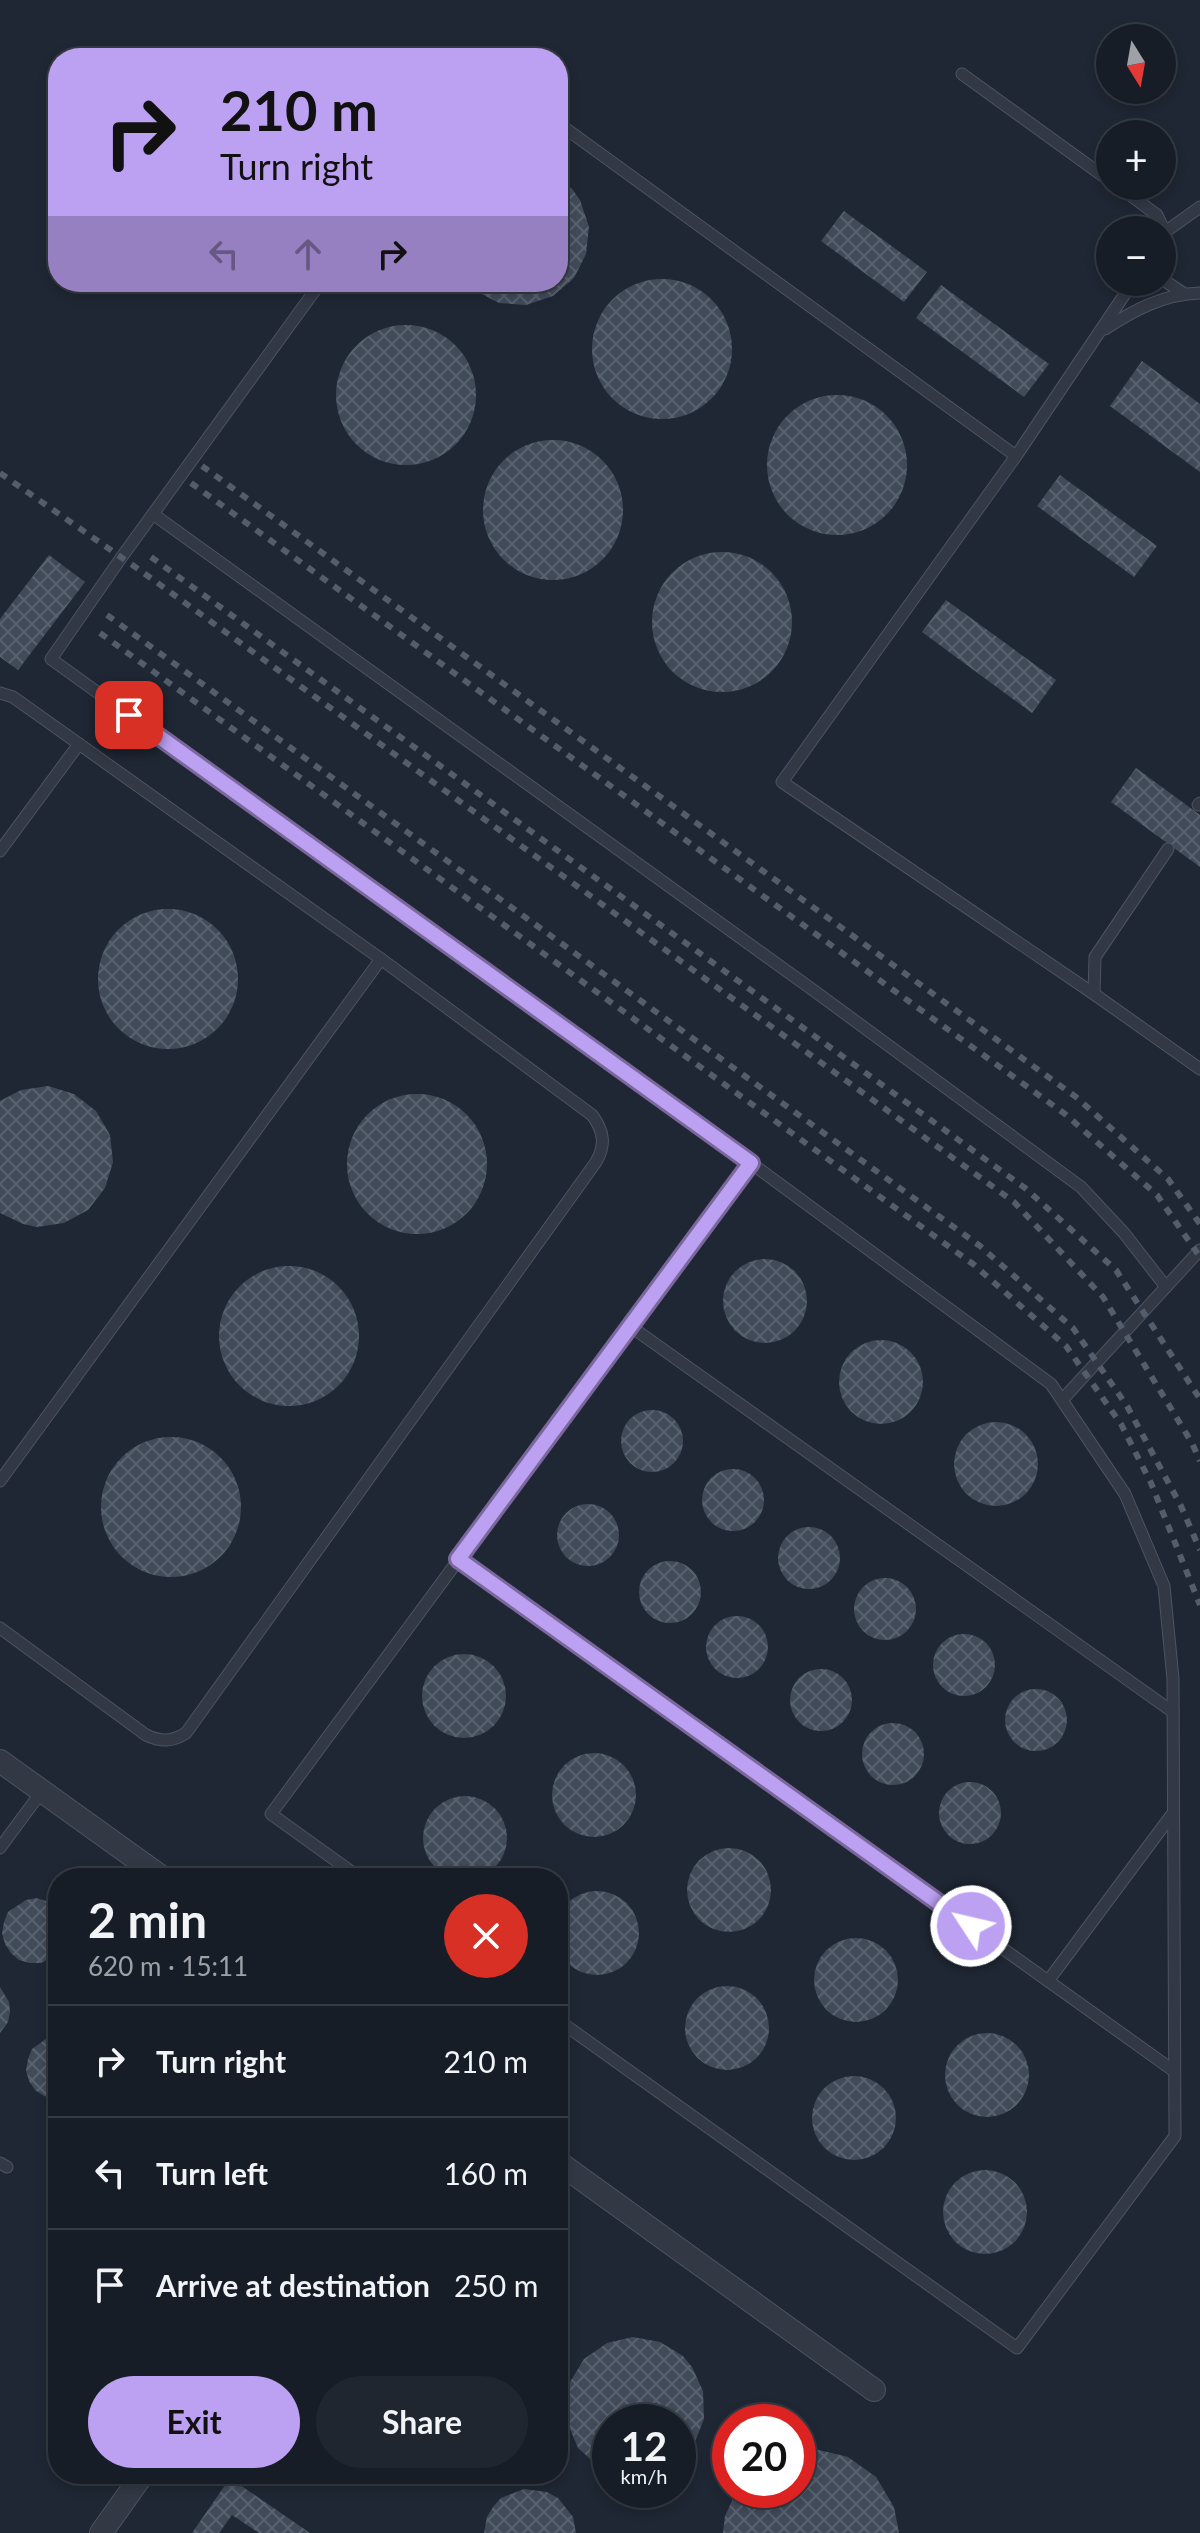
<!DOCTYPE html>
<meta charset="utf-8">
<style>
body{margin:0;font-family:Lato,sans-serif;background:#20262f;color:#f1f3f6;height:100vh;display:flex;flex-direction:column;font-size:30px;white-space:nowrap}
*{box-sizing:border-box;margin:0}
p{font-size:26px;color:#9ea2a7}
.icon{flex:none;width:44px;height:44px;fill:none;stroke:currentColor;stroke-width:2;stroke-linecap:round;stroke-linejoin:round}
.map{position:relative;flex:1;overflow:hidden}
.details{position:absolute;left:48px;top:1868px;width:520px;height:616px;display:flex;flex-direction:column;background:#171d27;border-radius:32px;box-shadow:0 4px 12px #0003,0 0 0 2px #363b44}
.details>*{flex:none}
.top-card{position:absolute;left:48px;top:48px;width:520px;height:244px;border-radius:32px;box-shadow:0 4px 12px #0003,0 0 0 2px #363b44;background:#bca0f2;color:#111;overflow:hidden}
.needle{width:52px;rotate:169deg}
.fabs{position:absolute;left:1096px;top:24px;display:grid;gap:16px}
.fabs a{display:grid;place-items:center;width:80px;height:80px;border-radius:50%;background:#171d27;box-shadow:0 4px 12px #0003,0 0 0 2px #363b44;font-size:40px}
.speed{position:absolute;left:592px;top:2404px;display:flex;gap:16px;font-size:40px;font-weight:700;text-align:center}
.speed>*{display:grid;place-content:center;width:104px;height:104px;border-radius:50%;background:#171d27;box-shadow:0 4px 12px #0003,0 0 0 2px #363b44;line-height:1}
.speed small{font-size:20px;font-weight:400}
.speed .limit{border:12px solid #d22;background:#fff;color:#111}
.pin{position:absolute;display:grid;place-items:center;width:68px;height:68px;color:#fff;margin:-34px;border-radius:16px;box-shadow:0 4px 12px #0006}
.me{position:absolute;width:88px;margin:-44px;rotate:305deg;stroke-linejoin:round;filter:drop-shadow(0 0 6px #0008)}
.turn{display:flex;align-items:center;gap:28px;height:168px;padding:0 40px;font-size:36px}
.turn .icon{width:104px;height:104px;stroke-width:2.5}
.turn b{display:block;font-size:56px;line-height:68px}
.lanes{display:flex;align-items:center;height:76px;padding:0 40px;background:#0003;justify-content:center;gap:40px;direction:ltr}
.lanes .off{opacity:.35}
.round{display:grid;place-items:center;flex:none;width:84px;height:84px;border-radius:42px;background:#20262f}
.overview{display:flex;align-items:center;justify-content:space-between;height:136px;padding:0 40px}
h1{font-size:48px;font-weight:700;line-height:60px}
.primary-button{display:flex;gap:16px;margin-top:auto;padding:16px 40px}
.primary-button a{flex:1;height:92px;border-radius:48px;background:#bca0f2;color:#111;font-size:32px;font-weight:700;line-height:92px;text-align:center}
.primary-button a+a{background:#20262f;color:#f1f3f6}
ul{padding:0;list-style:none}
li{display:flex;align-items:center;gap:24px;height:112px;padding:0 40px;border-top:2px solid #363b44}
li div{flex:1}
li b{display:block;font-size:30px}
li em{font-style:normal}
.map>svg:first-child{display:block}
</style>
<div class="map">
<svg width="1200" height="2533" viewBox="0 0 1200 2533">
<defs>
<pattern id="building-cross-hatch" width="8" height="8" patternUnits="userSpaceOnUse" patternTransform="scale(2)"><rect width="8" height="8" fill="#404a59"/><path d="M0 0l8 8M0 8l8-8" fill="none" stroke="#59626f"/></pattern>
</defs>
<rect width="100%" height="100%" fill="#1f2734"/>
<g fill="url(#building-cross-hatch)">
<polygon points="558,177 572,189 580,200 589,227 586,254 574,278 553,296 526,305 499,303 474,290 466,282 558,282"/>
<polygon points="844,211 927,272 904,302 821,241"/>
<circle cx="662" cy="349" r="70"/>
<polygon points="941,285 1049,364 1024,397 916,318"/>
<circle cx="406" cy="395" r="70"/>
<polygon points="1142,361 1200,404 1200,472 1110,406"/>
<circle cx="837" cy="465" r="70"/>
<circle cx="553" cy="510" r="70"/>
<polygon points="1060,475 1157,546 1134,577 1037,506"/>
<circle cx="722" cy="622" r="70"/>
<polygon points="49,555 85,582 18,670 0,657 0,619"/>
<polygon points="946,600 1056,680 1032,713 922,632"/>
<polygon points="1136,768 1200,815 1200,867 1111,802"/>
<circle cx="168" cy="979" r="70"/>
<polygon points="48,1086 74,1094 96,1111 110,1135 113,1162 105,1188 88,1210 64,1223 37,1227 23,1224 0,1213 0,1101 21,1090"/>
<circle cx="417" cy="1164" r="70"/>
<circle cx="765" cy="1301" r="42"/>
<circle cx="289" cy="1336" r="70"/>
<circle cx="881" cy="1382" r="42"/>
<circle cx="652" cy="1441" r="31"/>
<circle cx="996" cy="1464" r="42"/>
<circle cx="171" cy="1507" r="70"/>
<circle cx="733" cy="1500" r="31"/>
<circle cx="588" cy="1535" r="31"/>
<circle cx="809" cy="1558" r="31"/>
<circle cx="670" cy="1592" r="31"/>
<circle cx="885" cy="1609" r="31"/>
<circle cx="737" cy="1647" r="31"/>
<circle cx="964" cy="1665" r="31"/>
<circle cx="464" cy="1696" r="42"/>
<circle cx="821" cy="1700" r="31"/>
<circle cx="1036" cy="1720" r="31"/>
<circle cx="893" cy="1754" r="31"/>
<circle cx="594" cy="1795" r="42"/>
<circle cx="970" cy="1813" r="31"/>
<circle cx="465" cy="1838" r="42"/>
<circle cx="729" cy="1890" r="42"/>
<circle cx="597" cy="1933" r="42"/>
<polygon points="36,1898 46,1901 58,1908 58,1954 41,1963 30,1963 19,1960 11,1953 5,1944 2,1933 4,1922 8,1912 26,1900"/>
<circle cx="856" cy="1980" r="42"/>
<circle cx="727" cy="2028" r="42"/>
<polygon points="0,1987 9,2002 10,2012 8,2022 0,2033"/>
<circle cx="987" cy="2075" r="42"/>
<polygon points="50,2036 58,2036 58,2100 44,2096 35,2090 29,2081 26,2070 28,2059 32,2049"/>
<circle cx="854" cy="2118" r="42"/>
<circle cx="985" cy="2212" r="42"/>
<polygon points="633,2337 660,2342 683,2356 692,2367 703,2391 704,2419 694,2444 678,2462 678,2422 610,2422 610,2472 598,2466 578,2448 567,2422 566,2395 570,2382 584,2359 607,2343"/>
<polygon points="815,2449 848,2457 876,2477 894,2507 899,2533 723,2533 725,2516 737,2490 798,2490 798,2450"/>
<polygon points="230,2478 310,2533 259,2533 232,2515 219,2533 192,2533"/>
<polygon points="524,2489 547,2492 558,2498 573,2517 576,2533 484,2533 487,2517 493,2507 501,2498"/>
</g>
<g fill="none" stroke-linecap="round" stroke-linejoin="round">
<defs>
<g id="lane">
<polyline points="962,74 1110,181"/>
<polyline points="558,123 1016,456"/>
<polyline points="1118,186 1157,215 1165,232 1162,237"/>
<polyline points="1165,232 1200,207"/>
<polyline points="1162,279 1183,293"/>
<polyline points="321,282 121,558 51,659 751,1163 1051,1384 1125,1494 1164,1586 1173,1679 1175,2136 1017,2348 558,2020"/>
<polyline points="1133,282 1016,456 782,782 1094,994 1200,1069"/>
<path d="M1105 329C1134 310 1164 294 1200 293"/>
<polyline points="153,514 813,990 1081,1187 1124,1233 1166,1287"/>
<polyline points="0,693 13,697 381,959"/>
<polyline points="1198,805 1200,803"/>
<polyline points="0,851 79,744"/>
<polyline points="1094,994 1095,957 1168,849"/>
<polyline points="630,1326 1173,1712"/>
<polyline points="1062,1400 1200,1250"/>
<path d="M0 1481 381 959 592 1115C604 1131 606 1145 596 1162L186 1733C172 1742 161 1742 146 1735L0 1628"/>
<polyline points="458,1559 1174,2071"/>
<polyline points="0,1848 42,1791"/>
<polyline points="360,1878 271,1814 751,1163"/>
<polyline points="1048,1981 1173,1813"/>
<polyline points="0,2163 7,2167"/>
</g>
<g id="street">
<polyline points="0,1761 163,1878"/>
<polyline points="558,2162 874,2390"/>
<polyline points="101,2533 143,2474"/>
</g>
</defs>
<use href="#lane" stroke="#4d5461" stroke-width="13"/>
<use href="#street" stroke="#4d5461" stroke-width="24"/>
<use href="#lane" stroke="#323945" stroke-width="11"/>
<use href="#street" stroke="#323945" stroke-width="22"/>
<g stroke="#545d6c" stroke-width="6" stroke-dasharray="8 8" stroke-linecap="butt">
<polyline points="202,466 1076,1097 1168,1179 1200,1224"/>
<polyline points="0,473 141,571 1014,1202 1103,1297 1192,1443 1200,1461"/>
<polyline points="191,483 1065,1114 1157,1195 1200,1257"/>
<polyline points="151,557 1025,1188 1116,1270 1200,1399"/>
<polyline points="107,615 980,1246 1073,1328 1127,1406 1181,1506 1200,1550"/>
<polyline points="100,633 973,1264 1066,1346 1121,1424 1151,1483 1200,1605"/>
</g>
</g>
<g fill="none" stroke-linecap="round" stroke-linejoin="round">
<defs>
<polyline id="route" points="129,715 751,1163 458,1559 971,1926"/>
</defs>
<use href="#route" stroke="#7a689d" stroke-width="20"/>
<use href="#route" stroke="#bca0f2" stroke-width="14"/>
</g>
</svg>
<div class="fabs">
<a><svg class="needle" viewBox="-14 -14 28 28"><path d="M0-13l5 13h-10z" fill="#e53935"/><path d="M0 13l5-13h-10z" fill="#9ea2a7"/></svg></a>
<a>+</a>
<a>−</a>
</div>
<div class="speed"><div>12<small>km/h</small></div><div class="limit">20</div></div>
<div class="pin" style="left:129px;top:715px;background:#d93025"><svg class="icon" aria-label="arrive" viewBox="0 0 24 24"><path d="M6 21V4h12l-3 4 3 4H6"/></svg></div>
<svg class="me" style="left:971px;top:1926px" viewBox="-20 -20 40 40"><circle r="17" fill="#bca0f2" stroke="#fff" stroke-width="3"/><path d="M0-11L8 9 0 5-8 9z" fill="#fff"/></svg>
<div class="top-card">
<div class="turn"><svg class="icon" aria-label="right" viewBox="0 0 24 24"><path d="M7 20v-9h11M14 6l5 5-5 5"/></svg><div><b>210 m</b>Turn right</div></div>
<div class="lanes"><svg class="icon off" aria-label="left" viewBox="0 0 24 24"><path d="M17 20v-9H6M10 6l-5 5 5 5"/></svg><svg class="icon off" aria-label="ahead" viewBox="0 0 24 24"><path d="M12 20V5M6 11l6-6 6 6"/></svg><svg class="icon" aria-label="right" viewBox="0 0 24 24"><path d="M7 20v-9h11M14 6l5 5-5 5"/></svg></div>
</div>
<section class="details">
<div class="overview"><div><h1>2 min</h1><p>620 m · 15:11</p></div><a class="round" style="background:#d93025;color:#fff"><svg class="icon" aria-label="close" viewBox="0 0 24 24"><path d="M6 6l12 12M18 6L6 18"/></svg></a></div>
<ul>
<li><svg class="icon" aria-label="right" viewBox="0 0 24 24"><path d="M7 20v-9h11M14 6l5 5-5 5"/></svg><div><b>Turn right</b></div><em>210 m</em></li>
<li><svg class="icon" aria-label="left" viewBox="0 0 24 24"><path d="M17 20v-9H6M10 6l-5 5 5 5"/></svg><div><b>Turn left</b></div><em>160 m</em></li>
<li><svg class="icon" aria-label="arrive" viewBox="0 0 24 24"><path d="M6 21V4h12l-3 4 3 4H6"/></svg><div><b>Arrive at destination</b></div><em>250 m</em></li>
</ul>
<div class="primary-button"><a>Exit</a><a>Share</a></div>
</section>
</div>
